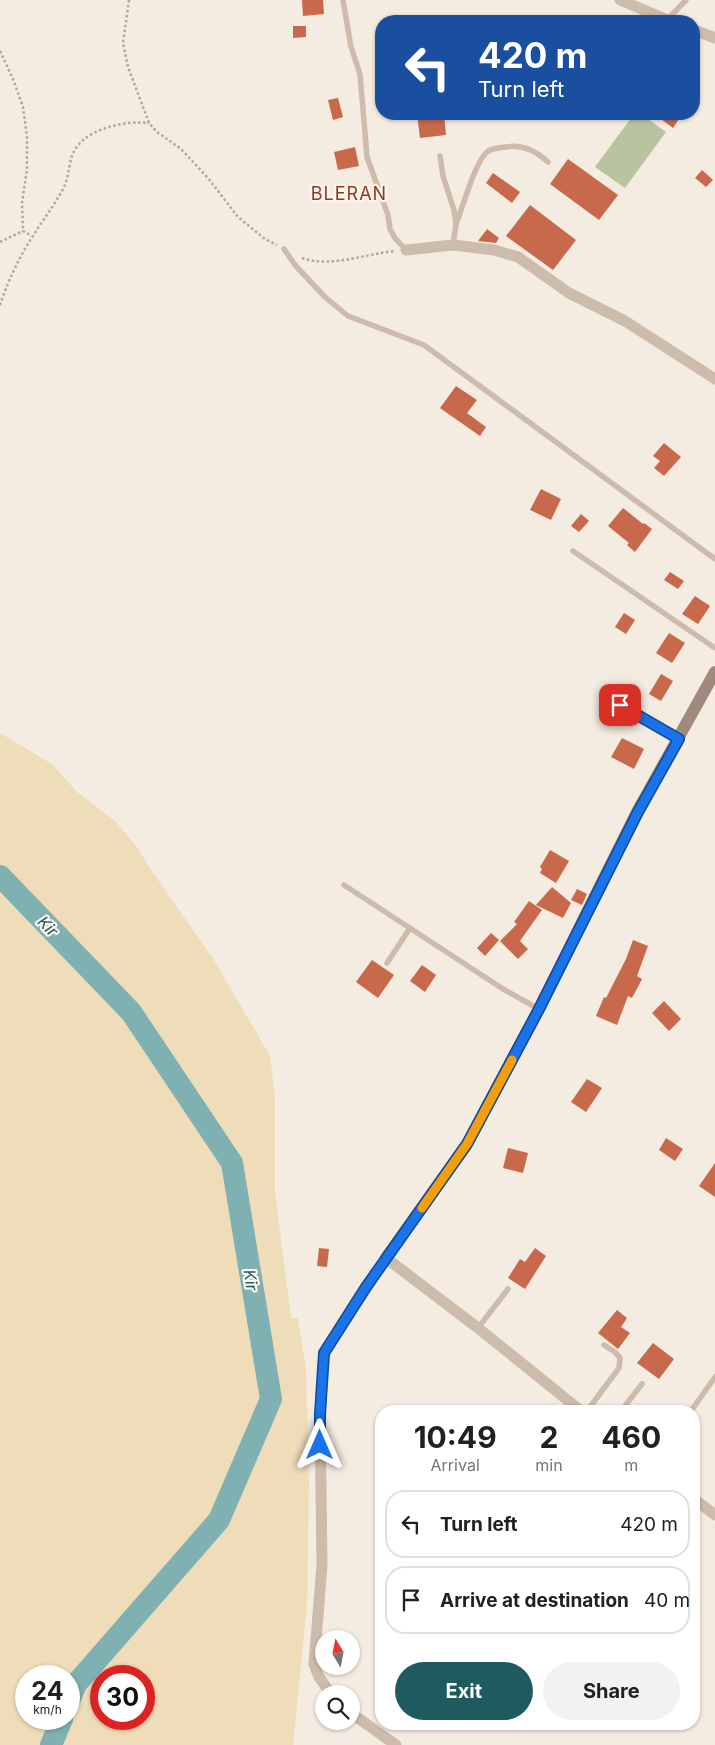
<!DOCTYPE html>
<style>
body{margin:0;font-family:Inter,sans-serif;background:#f2f2f2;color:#202124;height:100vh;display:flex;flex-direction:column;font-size:19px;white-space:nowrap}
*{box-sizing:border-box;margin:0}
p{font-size:16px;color:#757577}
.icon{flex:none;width:28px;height:28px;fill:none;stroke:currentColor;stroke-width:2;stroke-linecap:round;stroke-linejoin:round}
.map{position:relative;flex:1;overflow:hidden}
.details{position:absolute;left:375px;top:1405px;width:325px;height:325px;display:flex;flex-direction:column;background:#fff;border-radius:20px;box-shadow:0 1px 4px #0004}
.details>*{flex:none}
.top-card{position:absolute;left:375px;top:15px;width:325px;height:105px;border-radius:20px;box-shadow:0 1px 4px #0004;background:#1a4fa0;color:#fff;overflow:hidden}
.needle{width:32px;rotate:350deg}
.controls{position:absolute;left:315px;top:1630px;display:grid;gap:10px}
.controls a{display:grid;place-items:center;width:45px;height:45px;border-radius:50%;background:#fff;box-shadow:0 1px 4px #0004;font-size:25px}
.speed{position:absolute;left:15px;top:1665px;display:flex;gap:10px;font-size:25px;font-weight:700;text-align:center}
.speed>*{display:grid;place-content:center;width:65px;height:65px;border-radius:50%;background:#fff;box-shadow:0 1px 4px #0004;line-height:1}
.speed small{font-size:12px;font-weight:400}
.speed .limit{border:8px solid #d22;background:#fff;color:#111}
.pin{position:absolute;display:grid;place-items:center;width:42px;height:42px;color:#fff;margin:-21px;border-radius:10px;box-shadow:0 2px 8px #0006}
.me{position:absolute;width:55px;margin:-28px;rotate:0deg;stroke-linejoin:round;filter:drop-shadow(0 0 4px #0008)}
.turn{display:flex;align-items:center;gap:18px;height:105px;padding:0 20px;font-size:22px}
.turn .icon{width:65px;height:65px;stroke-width:2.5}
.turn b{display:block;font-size:35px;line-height:42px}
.eta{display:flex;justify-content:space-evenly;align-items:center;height:85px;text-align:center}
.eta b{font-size:30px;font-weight:700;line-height:35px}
.cta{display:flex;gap:10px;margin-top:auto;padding:10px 20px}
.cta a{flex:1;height:58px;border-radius:30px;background:#1f5a5e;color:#fff;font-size:20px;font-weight:700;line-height:58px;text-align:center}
.cta a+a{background:#f2f2f2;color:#202124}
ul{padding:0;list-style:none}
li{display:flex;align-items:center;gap:15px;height:68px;margin:0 10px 8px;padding:0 10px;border:2px solid #e0e0e0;border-radius:20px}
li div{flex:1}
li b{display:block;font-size:19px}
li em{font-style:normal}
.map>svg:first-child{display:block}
</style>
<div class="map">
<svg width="715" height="1745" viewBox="0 0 715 1745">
<rect width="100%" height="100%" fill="#f4ebe1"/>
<polygon fill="#b8c4a0" points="634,114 641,114 666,132 625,188 595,167"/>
<path fill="#efdcb8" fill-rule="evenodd" d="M0 733 52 764 77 792 115 821 137 847 149 867 214 960 270 1056 275 1096V1192L291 1318H298L306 1368 309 1482 307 1604 293 1745H0ZM26 1676H69V1719H26ZM101 1676H144V1719H101Z"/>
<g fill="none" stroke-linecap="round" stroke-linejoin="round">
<g stroke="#7fb0b2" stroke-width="22">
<polyline points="0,876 131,1012 232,1163 271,1399 219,1520 76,1684 69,1701"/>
<polyline points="51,1745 62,1719"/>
</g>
</g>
<g fill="#c8694b">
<polygon points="302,0 323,0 324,14 303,16"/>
<polygon points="293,26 306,26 306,37 293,38"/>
<polygon points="338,98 343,117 333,120 328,100"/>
<polygon points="417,114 444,114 446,135 420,138"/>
<polygon points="654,114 672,114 679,119 673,128"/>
<polygon points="355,147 359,166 338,170 334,152"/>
<polygon points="568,159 618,195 599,220 550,184"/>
<polygon points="702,170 713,180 706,187 695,178"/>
<polygon points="493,173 520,192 512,203 486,183"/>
<polygon points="530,205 576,240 553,270 506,236"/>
<polygon points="487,229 499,238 496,243 478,241"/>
<polygon points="456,386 477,400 467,413 486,427 480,436 440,408"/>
<polygon points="664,443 681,457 664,476 654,468 660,461 653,456"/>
<polygon points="541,489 561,499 551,520 530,510"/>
<polygon points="623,508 643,524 644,523 652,529 635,552 627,545 629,543 608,526"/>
<polygon points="581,514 589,521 579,532 571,526"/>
<polygon points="670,572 684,581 678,589 664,580"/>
<polygon points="695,596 710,606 698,624 682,614"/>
<polygon points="624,613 635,620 626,634 615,627"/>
<polygon points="669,633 685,643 672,663 656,653"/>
<polygon points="661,674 673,681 661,701 649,694"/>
<polygon points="622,738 644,749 634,769 611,757"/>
<polygon points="550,850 569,861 556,883 540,873 542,869 540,867"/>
<polygon points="552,887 571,903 563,918 536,905"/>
<polygon points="577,889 587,894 582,905 571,900"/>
<polygon points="529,901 542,910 520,941 528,949 518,959 500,941 517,924 514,922"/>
<polygon points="491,933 499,940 485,956 477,948"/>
<polygon points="633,940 648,946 637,976 642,979 632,998 628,996 617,1025 596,1016 604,997 606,998 626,959"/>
<polygon points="372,960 394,975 378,998 356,982"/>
<polygon points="422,965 436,975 425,992 410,981"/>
<polygon points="664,1001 681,1019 669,1031 652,1013"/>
<polygon points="587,1079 602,1088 586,1112 571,1102"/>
<polygon points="666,1138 683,1149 675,1161 659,1150"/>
<polygon points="508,1148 528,1153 523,1173 503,1168"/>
<polygon points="715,1163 715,1197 699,1186"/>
<polygon points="319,1248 329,1249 327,1267 317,1266"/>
<polygon points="535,1248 546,1256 525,1289 508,1278 520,1259 525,1262"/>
<polygon points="617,1310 627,1318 621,1327 630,1333 618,1349 598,1333"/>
<polygon points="653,1343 674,1359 659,1379 637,1363"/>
</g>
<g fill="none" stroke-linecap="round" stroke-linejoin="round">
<g stroke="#b9a596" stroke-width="2.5" stroke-dasharray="2.5 2.5" stroke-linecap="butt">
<polyline points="129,0 123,43 128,67 149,123 157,132 181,149 208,178 238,217 265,239 277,245"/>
<polyline points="0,51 13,79 23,107 27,137 27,169 22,203 23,231 32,236"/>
<polyline points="0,242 23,231"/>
<path d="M302 258C330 268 365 254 395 251"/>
<path d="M0 305C8 281 19 257 33 236 43 219 55 205 64 187 70 175 68 159 76 148 89 128 127 120 149 123"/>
</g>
<g stroke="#cdbbac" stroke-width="5.5">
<polyline points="343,0 351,47 360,74 367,157 388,215 390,229 395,238 406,250"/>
<polyline points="667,20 686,0"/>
<polyline points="440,156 443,176 454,210 456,224 453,245"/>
<path d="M456 224C463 207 475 162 487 152 492 148 500 148 506 147 522 144 536 151 548 162"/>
<polyline points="284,249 295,265 325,297 348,316 424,345 715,559"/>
<polyline points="573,551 715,648"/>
<polyline points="620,705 677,738"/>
<polyline points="344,885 503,989 539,1009"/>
<polyline points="387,963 410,928"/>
<polyline points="478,1328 508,1289"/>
<polyline points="587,1411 619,1368 620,1358 615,1352 604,1345"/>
<polyline points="621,1411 642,1384"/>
<polyline points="691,1411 715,1377"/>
</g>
<g stroke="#cdbbac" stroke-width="11">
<polyline points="620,0 670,21"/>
<polyline points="694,30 715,38"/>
<polyline points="406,250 453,245 494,250 518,257 569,293 625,321 715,379"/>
<polyline points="694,1499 715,1515"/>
<polyline points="331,1694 319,1677 314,1664 322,1565 320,1415 324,1353 386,1258 478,1328 581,1411"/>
<polyline points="351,1713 396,1745"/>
</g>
<polyline stroke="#a18a7d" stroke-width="12" points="386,1258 467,1144 539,1009 637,812 715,672"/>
</g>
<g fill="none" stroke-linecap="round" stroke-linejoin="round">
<defs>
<polyline id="route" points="320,1445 320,1414 324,1353 366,1287 467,1144 539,1009 638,812 679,739 620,705"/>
</defs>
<use href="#route" stroke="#114b97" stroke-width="12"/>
<use href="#route" stroke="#1a73e8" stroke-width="9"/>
<polyline stroke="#f59e0b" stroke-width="9" points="422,1208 467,1144 512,1060"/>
</g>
<g text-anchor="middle" stroke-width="4.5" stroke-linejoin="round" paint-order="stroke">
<g font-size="16" font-style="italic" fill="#1f5a5e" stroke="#fbf5ee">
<text transform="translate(48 926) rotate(46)" y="6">Kir</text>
<text transform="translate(251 1280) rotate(81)" y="6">Kir</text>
</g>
<g font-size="18" letter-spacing="1" fill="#8c3b22" stroke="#fbf5ee">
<text x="349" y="200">BLERAN</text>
</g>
</g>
</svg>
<div class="controls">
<a><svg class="needle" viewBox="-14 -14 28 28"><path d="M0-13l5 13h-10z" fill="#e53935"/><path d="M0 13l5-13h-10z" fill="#757577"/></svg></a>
<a><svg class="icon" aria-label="search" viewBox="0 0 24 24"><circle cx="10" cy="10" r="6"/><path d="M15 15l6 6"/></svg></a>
</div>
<div class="speed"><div>24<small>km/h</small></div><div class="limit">30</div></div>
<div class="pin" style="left:620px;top:705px;background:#d93025"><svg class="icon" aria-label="arrive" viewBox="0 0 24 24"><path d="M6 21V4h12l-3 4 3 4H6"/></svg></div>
<svg class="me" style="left:320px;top:1445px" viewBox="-20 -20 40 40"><path d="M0-17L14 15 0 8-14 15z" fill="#1a73e8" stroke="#fff" stroke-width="4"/></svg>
<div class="top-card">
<div class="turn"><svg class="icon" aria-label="left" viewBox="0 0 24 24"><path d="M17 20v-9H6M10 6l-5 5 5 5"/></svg><div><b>420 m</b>Turn left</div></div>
</div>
<section class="details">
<div class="eta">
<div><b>10:49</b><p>Arrival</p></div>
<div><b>2</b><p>min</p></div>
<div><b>460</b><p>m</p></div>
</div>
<ul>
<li><svg class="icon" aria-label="left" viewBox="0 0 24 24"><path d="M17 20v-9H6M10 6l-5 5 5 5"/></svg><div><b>Turn left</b></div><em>420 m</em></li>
<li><svg class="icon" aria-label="arrive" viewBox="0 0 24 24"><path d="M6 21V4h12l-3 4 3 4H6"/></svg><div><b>Arrive at destination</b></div><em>40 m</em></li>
</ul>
<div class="cta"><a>Exit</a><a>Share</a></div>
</section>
</div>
